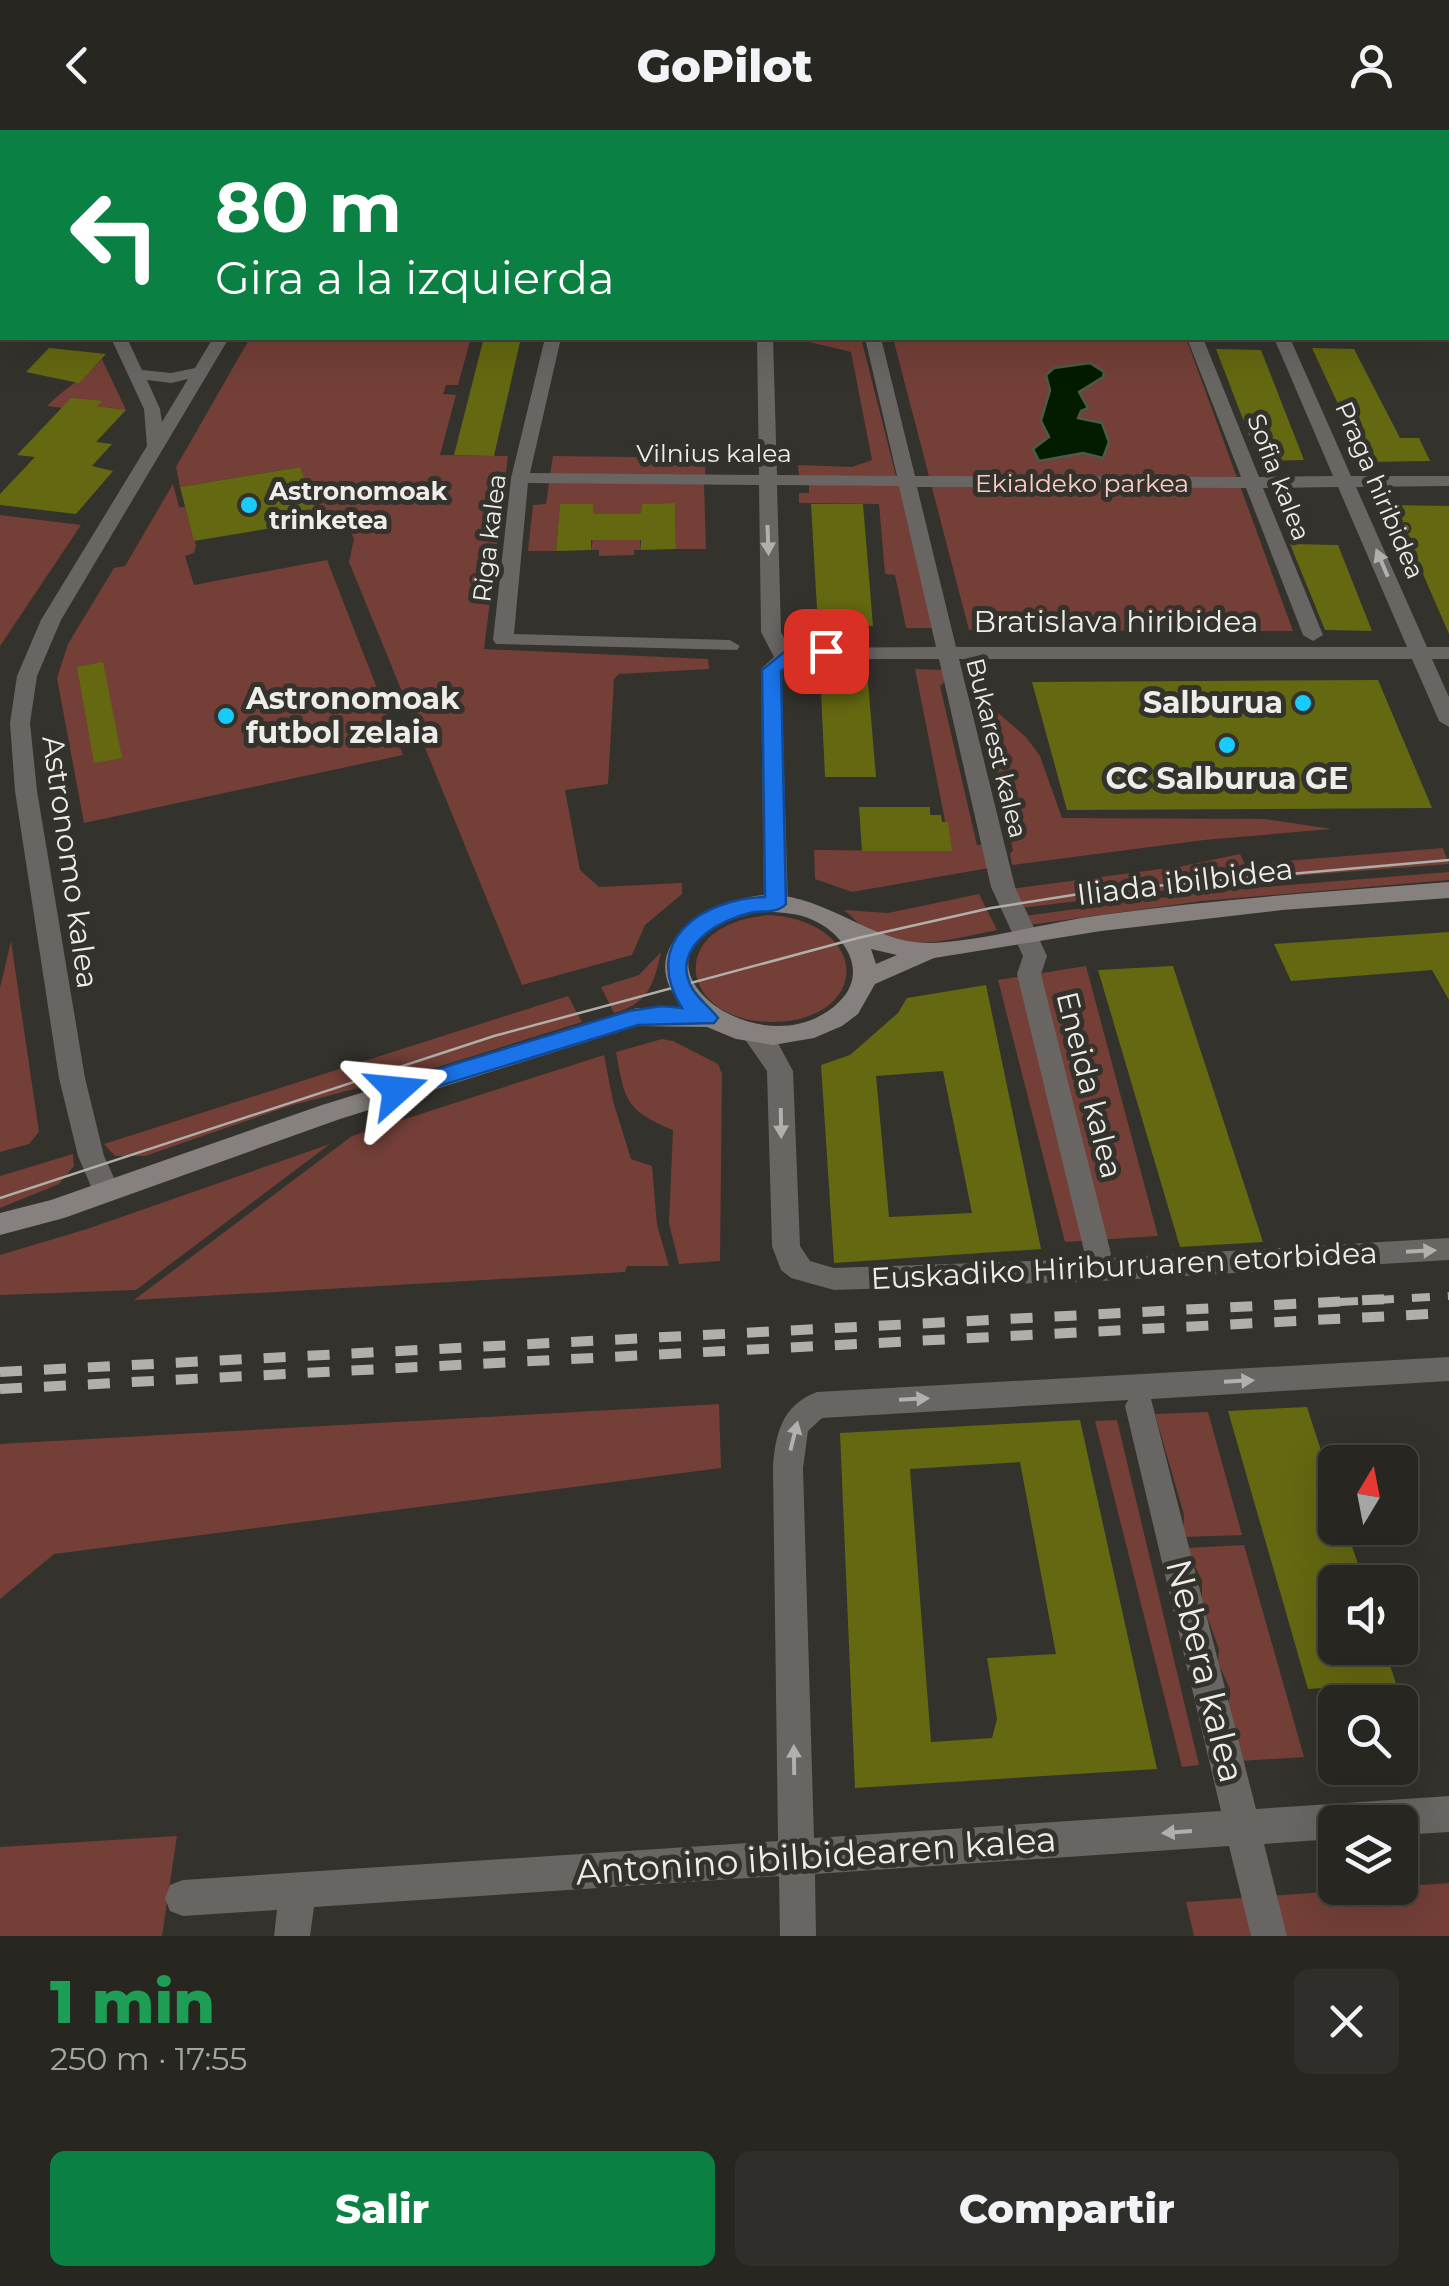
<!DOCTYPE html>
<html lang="es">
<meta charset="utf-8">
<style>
body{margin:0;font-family:Montserrat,sans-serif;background:#2f2e2a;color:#f1f3f6;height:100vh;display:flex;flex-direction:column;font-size:38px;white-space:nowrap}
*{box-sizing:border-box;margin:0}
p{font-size:32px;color:#a4a5a5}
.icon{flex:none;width:55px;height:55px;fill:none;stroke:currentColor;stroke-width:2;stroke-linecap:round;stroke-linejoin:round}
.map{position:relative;height:1806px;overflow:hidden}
.panel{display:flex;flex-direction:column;background:#272621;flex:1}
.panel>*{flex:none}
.top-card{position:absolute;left:0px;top:0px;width:1450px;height:210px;box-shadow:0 10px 40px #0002,0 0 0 2px #43433f;background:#0b8043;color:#fff;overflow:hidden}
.needle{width:65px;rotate:10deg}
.controls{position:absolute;left:1318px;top:1315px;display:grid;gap:20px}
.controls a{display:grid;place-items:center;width:100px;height:100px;border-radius:15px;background:#272621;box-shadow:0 10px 40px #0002,0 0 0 2px #43433f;font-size:50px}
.pin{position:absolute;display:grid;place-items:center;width:85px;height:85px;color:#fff;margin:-42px;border-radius:20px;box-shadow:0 5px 15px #0006}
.me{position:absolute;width:110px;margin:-55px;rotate:72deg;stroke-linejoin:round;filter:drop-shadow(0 0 8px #0008)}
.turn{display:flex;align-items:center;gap:35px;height:210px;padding:0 50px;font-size:45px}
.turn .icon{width:130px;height:130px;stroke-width:2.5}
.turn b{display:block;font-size:70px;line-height:85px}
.round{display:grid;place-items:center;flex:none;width:105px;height:105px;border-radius:15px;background:#2f2e2a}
.head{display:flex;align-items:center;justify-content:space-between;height:170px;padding:0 50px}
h1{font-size:60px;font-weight:800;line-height:75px;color:#1e9e55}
.primary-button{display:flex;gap:20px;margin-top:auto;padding:20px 50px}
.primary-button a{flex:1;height:115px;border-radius:15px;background:#0b8043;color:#fff;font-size:40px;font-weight:800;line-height:115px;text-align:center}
.primary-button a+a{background:#2f2e2a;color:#f1f3f6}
header{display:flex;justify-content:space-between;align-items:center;height:130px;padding:0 50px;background:#272621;font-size:45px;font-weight:800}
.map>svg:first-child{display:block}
</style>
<header><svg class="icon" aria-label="back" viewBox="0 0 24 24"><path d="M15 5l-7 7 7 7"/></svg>GoPilot<svg class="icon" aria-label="person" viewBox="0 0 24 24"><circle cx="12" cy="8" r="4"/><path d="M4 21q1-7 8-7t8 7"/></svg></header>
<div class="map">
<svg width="1449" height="1806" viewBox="0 0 1449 1806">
<rect width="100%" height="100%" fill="#34322c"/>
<g fill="#733f37">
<polygon points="250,208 534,208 533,212 470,211 458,255 446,255 443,264 456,265 440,325 508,326 484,519 708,529 709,539 619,544 614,549 608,654 565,660 580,740 599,757 682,753 682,764 645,795 632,825 522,855 349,432 354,409 348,397 305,384 300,337 180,357 176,337"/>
<polygon points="793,208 861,208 896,346 799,346 798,335 852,337 872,330 851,222"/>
<polygon points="893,208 1186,208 1293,501 969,500"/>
<path d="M102 229 126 280 97 276 100 271 72 279 47 276C65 258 85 247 102 229Z"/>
<polygon points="553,326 706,328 705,346 550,345"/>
<polygon points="549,353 704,353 706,419 676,419 675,373 642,374 641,383 637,385 641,420 634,420 634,425 599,426 599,420 591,420 597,385 593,384 593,374 560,374 556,421 528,421 533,375 546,374"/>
<polygon points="173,354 179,377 185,377 196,416 194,423 185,426 194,455 327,430 403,625 84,693 57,548 68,514 114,438 125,436"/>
<polygon points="809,354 900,354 933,498 906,498 895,445 885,444 879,374 799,373 799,363 809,363"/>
<polygon points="0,385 81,395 0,516"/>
<polygon points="915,539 944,540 945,551 940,556 977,715 983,715 989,738 852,762 815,749 814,720 951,721"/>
<polygon points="974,570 983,570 1026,607 1040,626 1062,688 1265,689 1332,699 1204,710 1012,735 1010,724 1013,720"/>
<polygon points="1443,718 1449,734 1267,748 1260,733"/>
<polygon points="1240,724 1252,750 1020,778 1010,759 1183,736"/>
<polygon points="1449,742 1449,750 1202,771 1029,795 1024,786 1204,762"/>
<path d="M979 764 997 800C956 808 909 824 869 801 860 796 852 786 844 780L888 783Z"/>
<path d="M772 785C873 795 869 890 774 892 677 893 663 791 772 785Z"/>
<polygon points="11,811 39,1002 29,1014 0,1022 0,858"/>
<path d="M661 822C654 854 648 874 614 883L601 857 639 845Z"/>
<polygon points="1086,836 1158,1106 1065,1112 998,850"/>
<polygon points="568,866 582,892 431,939 289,976 145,1026 115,1026 104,1014"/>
<path d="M662 909 673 911 718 934 722 944 720 1131 679 1134 669 1093 673 1000C626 980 625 972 616 922Z"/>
<polygon points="604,925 613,971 631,1029 652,1036 657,1095 669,1136 627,1136 625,1142 134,1170 352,1006"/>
<polygon points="330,1014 136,1160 0,1165 0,1125 87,1099"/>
<polygon points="73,1024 74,1036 59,1054 0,1078 0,1046"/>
<polygon points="719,1274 721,1338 54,1424 0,1469 0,1314"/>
<polygon points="1208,1282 1242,1405 1183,1407 1184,1385 1155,1284"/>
<polygon points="1117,1290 1199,1635 1182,1637 1095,1291"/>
<polygon points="1244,1415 1304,1627 1240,1631 1227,1589 1230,1559 1218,1533 1219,1519 1202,1473 1202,1450 1185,1418"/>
<polygon points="177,1706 162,1806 0,1806 0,1717"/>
<polygon points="1449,1753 1449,1806 1194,1806 1186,1772"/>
</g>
<polygon fill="#031c01" stroke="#4a5b47" stroke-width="2.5" points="1090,233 1104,242 1103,247 1079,262 1088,278 1081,281 1078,288 1102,293 1109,312 1103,328 1083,323 1039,331 1033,319 1049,307 1041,291 1050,260 1046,245 1054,238"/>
<g fill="#646811" fill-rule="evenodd">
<polygon points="483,211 520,212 494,326 454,325"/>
<polygon points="49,218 106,224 79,253 26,242"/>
<polygon points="1312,218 1354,219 1400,308 1419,308 1430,331 1365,332"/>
<polygon points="1216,219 1261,220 1304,330 1259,331"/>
<polygon points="71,268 102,271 97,276 126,280 96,312 112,314 92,336 113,341 76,384 0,375 0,364 35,327 17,325"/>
<polygon points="300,337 315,378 304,380 308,392 194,411 180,357"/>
<polygon points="675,373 676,419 641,420 641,410 591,410 591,420 556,421 560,374 593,374 593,384 637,384 641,383 642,374"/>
<polygon points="811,374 863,374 873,496 818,496"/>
<polygon points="1393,375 1449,376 1449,504"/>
<polygon points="1290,414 1338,415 1372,501 1325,500"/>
<polygon points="103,532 122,628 94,633 77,537"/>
<polygon points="820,540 867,540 876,647 825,647"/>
<polygon points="1378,550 1432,678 1067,680 1032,552"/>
<polygon points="859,677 930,677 930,685 941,685 942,692 948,692 952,721 862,721"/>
<polygon points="1449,802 1449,870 1432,840 1291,851 1274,814"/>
<polygon points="1173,836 1263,1112 1180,1117 1098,840"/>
<path d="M986 855 1041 1119 834 1133 821 935 850 925 898 883 907 868ZM943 941 972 1083 889 1087 876 946Z"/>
<polygon points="1307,1277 1335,1364 1335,1398 1346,1398 1364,1452 1335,1452 1335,1518 1384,1518 1396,1553 1308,1559 1228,1281"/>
<path d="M1080 1290 1157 1639 855 1658 840 1303ZM1020 1332 1056 1524 987 1528 997 1589 992 1608 931 1612 910 1339Z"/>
</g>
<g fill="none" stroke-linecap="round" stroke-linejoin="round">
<g fill="#686563" fill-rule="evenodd">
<polygon points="1182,0 1196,0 1198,2 1184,2"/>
<rect x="1448" y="3" width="1" height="8"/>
<rect x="1448" y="93" width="1" height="9"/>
<path d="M111 208H127L142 240 171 243 195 238 213 208H229L61 490 37 546 30 593 37 661 85 948 104 1026 120 1061 116 1068 106 1072 96 1068 78 1026 59 948 15 661 10 593 17 546 41 490 147 316 144 279ZM188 249 162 292 160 279 147 250 171 253Z"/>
<path d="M545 208H561L530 343 759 345 757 208H773L777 345 897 346 865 208H881L915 346 1241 347 1187 208H1203L1259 347 1333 346 1274 208H1290L1351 346H1449V356L1356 357 1427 517H1449V529H1432L1449 567V597L1439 591 1412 529H959L1015 757 1047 826 1041 844 1111 1124 1109 1128 1449 1108V1130L1101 1151 834 1160 791 1148 781 1140 772 1116 767 941 742 905 746 899H764L779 915 793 941 800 1116 810 1131 834 1138 1086 1129 1017 844 1023 826 991 757 939 529H799L781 541 788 774 776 782 764 774 761 539 774 527 761 502 759 355 528 353 514 504 730 510 740 516 737 520 496 514 493 510 511 348ZM777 355 899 356 936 517 789 518 781 502ZM917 357 1246 358 1303 505 1313 511 1323 505 1263 358 1338 357 1407 517H956Z"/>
<path d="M1449 1227V1251L1151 1269 1256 1679 1449 1666V1702L1400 1705V1692H1335V1709L1264 1714 1287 1806H1251L1229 1716 815 1744 816 1806H780L779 1746 314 1777 310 1806H274L277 1780 183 1786 170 1781 165 1768 170 1755 183 1750 778 1711 773 1338C775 1304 782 1275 817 1262ZM1128 1270 1125 1276 1221 1681 814 1708 803 1338 808 1301 822 1288Z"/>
</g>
<g fill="#86817e" fill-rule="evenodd">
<polygon points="1417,0 1431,0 1432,2 1419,2"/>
<rect x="1448" y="32" width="1" height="10"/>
<rect x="1448" y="62" width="1" height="10"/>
<path d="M1449 752V768L1282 780 1101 801 934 828 875 854 858 884 842 896 814 908 773 915 736 909 707 897 637 896 340 989 64 1088 0 1105V1083L51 1070 322 975 637 878 685 879C632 822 696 779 750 767 816 753 866 814 930 813 982 811 1049 792 1102 785 1218 769 1333 761 1449 752ZM756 782C771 782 787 782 802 786 839 796 873 839 839 872 767 942 626 841 719 795 731 789 744 786 756 782ZM871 819 897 825 876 834Z"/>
</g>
<g stroke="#9d9793" stroke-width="25">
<polyline points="23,2 28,0"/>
<polyline points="65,2 69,0"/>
<polyline points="0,13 2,12"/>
<polyline points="0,44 2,43"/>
</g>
<polyline stroke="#b1afaa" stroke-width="2.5" points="0,1068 494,906 858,808 991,778 1098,761 1449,730"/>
<polyline stroke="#b1afaa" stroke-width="8" stroke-dasharray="18 18" stroke-linecap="butt" points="1340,1172 1449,1166"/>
<g stroke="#b1afaa" stroke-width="10" stroke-dasharray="22 22" stroke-linecap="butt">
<polyline points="0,1242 1388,1169"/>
<polyline points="0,1259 1449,1183"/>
</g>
</g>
<defs><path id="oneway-solid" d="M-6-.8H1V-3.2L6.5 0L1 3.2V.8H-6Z" transform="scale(2.5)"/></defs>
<g fill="#b2b0ad">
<use href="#oneway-solid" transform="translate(768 410) rotate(88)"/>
<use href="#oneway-solid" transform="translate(1382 433) rotate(-113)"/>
<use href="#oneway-solid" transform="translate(781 993) rotate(89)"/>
<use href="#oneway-solid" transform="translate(1421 1121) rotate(-3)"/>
<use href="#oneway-solid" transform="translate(1239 1251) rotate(-3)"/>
<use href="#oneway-solid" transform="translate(914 1269) rotate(-3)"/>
<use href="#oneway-solid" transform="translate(794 1306) rotate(-76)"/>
<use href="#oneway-solid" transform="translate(794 1630) rotate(-91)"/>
<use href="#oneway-solid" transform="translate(1177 1702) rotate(176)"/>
</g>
<path fill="#1a73e8" stroke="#114b97" stroke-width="2.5" d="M826 516 835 521 833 525 799 528 781 541 786 774C777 784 763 780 750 783 718 790 670 818 692 858 699 870 710 877 718 888L714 893 638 895 397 969 389 967 386 960 389 954 629 881 662 876 682 878C640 811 701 769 765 767L762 540 788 519Z"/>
<g fill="#19cafc" stroke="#34322c" stroke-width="4">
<circle cx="249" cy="375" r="10"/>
<circle cx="1303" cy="573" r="10"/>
<circle cx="226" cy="586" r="10"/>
<circle cx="1227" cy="615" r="10"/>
</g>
<g text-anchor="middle" stroke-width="10" stroke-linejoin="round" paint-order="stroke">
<g font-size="25" fill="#efede9" stroke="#34322c">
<text x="714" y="332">Vilnius kalea</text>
<text transform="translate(1279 347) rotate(69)" y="9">Sofia kalea</text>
<text transform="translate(1380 360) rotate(67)" y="9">Praga hiribidea</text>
<text transform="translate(489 408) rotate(-83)" y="9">Riga kalea</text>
<text transform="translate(997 618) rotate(76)" y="9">Bukarest kalea</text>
</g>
<g font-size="25" fill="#fbcdc5" stroke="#34322c">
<text x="1082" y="362">Ekialdeko parkea</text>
</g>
<g font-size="25" font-weight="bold" fill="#efede9" stroke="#34322c" text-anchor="start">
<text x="269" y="370">Astronomoak<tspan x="269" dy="29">trinketea</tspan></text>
</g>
<g font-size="30" fill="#efede9" stroke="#34322c">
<text x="1116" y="502">Bratislava hiribidea</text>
<text transform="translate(70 732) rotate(82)" y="10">Astronomo kalea</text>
<text transform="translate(1185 752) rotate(-7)" y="10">Iliada ibilbidea</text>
<text transform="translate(1089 955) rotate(76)" y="10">Eneida kalea</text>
<text transform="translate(1124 1136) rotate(-3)" y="10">Euskadiko Hiriburuaren etorbidea</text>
</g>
<g font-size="30" font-weight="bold" fill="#efede9" stroke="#34322c" text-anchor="start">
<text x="246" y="579">Astronomoak<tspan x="246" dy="34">futbol zelaia</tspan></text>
<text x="1283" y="583" text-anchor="end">Salburua</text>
<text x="1227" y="659" text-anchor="middle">CC Salburua GE</text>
</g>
<g font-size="35" fill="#efede9" stroke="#34322c">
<text transform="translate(1205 1541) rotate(76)" y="12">Nebera kalea</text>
<text transform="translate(816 1726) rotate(-4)" y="12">Antonino ibilbidearen kalea</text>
</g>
</g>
</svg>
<div class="controls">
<a><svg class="needle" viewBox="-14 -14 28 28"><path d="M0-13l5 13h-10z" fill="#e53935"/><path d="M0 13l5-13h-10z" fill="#a4a5a5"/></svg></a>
<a><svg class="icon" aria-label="sound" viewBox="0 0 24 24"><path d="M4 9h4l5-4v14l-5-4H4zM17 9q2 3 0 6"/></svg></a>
<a><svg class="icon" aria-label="search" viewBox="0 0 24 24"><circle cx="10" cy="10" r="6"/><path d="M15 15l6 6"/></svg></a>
<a><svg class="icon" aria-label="layers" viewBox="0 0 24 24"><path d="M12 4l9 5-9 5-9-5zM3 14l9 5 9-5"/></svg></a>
</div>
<div class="pin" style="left:826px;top:521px;background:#d93025"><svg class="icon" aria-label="arrive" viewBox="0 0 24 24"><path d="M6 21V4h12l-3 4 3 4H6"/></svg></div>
<svg class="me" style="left:397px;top:960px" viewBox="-20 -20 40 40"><path d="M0-17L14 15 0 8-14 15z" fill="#1a73e8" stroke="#fff" stroke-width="4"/></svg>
<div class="top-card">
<div class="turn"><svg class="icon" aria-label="left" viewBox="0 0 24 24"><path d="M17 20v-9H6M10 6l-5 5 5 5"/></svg><div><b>80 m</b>Gira a la izquierda</div></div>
</div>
</div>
<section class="panel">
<div class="head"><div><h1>1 min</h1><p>250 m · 17:55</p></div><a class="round"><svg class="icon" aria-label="close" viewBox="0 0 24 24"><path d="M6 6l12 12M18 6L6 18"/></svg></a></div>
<div class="primary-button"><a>Salir</a><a>Compartir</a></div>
</section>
